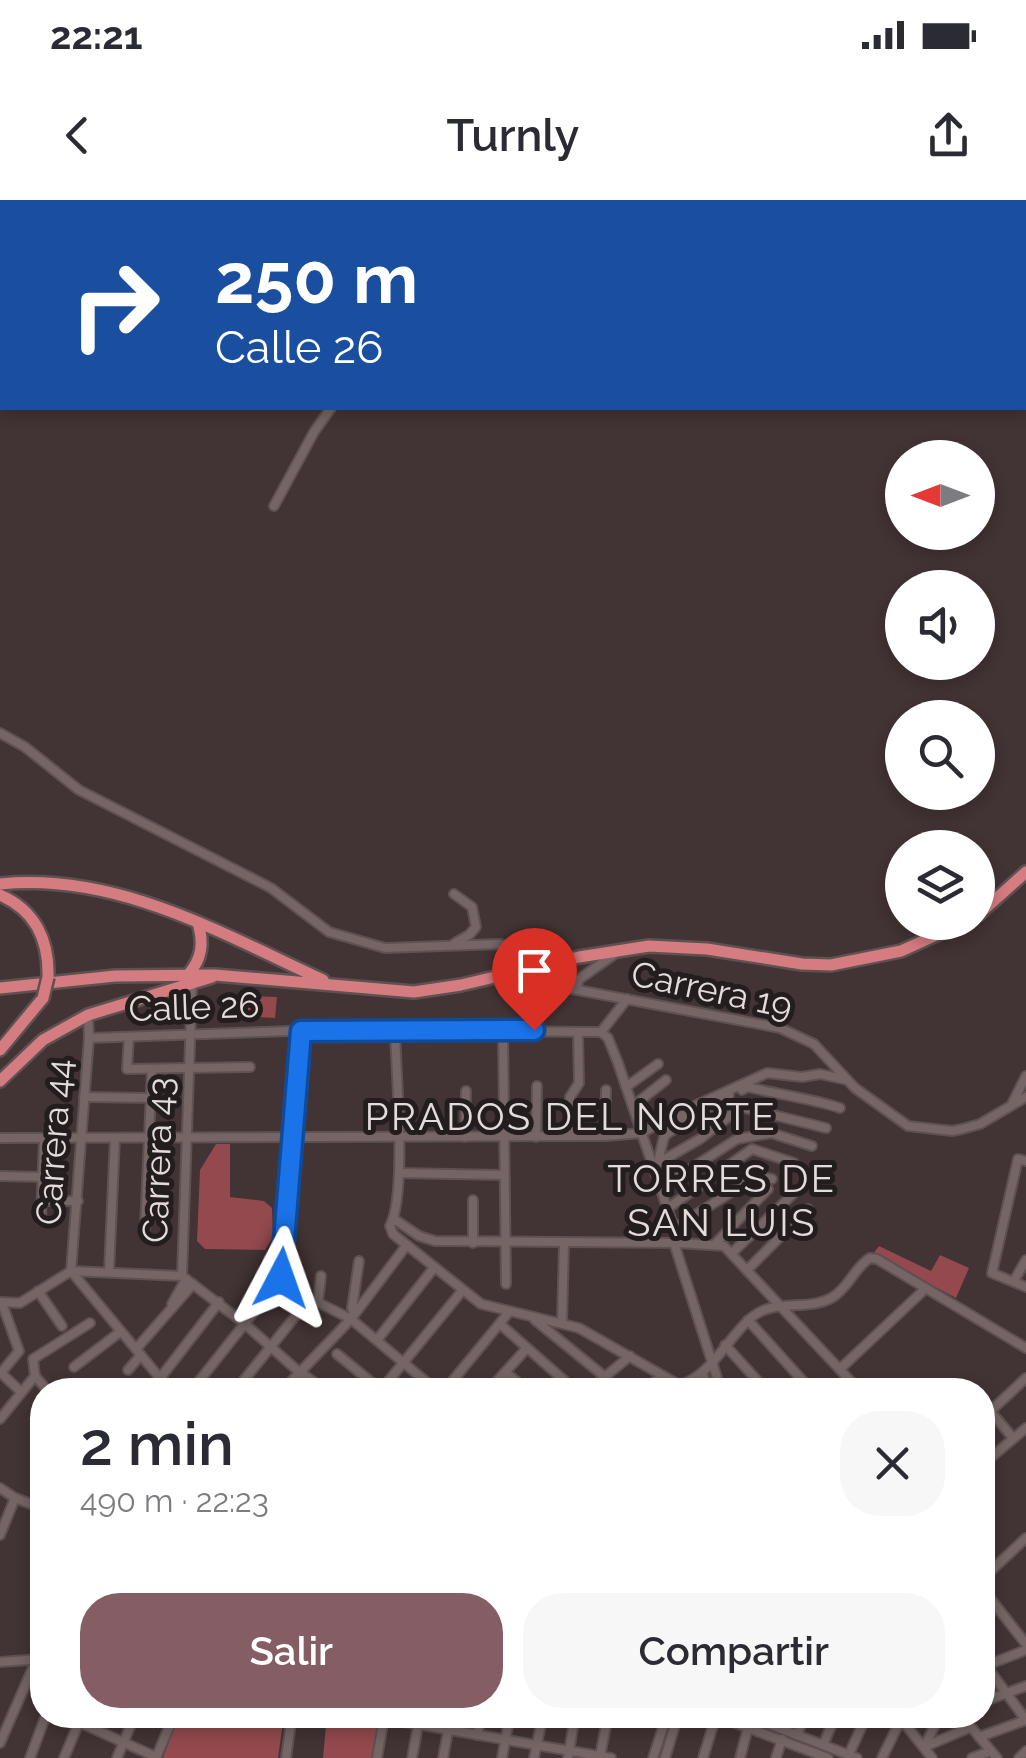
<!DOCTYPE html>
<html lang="es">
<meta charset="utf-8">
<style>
body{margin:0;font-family:Raleway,sans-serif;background:#f7f7f7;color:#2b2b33;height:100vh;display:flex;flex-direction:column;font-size:38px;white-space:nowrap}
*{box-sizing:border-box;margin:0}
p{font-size:32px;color:#7c7c81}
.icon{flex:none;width:55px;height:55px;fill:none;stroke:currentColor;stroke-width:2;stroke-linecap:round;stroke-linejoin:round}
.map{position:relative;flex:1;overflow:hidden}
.side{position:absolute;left:30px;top:1178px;width:965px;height:350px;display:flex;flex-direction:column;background:#fff;border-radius:40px;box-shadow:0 5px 15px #0003}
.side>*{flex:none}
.guide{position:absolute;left:0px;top:0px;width:1028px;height:210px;box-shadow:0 5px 15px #0003;background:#1a4fa0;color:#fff;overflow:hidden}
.needle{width:65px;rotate:270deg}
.fabs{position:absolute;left:885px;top:240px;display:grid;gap:20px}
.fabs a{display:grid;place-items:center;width:110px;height:110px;border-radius:50%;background:#fff;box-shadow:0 5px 15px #0003;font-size:50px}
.pin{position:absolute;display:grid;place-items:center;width:85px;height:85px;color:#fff;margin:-102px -42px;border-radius:50% 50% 50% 0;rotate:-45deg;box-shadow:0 0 10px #0007}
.pin .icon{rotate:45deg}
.me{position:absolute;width:110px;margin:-55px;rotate:4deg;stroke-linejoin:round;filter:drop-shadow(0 0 8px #0008)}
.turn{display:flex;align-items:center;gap:35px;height:210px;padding:0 50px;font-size:45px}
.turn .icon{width:130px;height:130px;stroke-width:2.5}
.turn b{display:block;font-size:70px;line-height:85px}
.round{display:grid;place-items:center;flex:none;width:105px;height:105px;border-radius:40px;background:#f7f7f7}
.headline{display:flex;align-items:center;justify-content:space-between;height:170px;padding:0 50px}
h1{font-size:60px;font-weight:600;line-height:75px}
.cta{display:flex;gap:20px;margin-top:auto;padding:20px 50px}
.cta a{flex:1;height:115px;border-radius:40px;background:#855d64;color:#fff;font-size:40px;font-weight:600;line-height:115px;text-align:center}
.cta a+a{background:#f7f7f7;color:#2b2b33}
.status{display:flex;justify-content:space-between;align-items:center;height:70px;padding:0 50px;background:#fff;direction:ltr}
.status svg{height:28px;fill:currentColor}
header{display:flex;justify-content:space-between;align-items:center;height:130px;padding:0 50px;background:#fff;font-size:45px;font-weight:600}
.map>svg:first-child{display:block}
</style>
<div class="status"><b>22:21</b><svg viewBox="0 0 49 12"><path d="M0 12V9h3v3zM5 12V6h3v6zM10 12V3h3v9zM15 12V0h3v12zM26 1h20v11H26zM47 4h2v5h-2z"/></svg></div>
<header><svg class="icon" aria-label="back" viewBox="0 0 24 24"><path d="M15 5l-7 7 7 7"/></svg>Turnly<svg class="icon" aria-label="share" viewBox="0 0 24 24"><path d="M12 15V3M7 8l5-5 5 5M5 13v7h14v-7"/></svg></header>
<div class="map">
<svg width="1026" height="1558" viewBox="0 0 1026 1558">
<rect width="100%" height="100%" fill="#423334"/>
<g fill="#93494e">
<polygon points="244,796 277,797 275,818 242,816"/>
<polygon points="216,944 230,944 230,997 264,1001 272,1008 273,1037 265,1050 205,1049 197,1041 200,970"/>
<polygon points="879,1046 931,1071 940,1055 969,1068 956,1098 873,1054"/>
<polygon points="179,1515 253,1515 281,1520 264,1515 284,1515 278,1558 163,1558"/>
<polygon points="327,1515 383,1521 375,1558 323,1558"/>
</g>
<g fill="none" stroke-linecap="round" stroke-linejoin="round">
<defs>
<g id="minor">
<polyline points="836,0 842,2"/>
<polyline points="658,2 661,0"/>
<polyline points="1010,2 1010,0"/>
<polyline points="1025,158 1026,161"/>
<polyline points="0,168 2,167"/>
<polyline points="274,306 314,232 331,208"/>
<polyline points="0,533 25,547 79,590 271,688 329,732 385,748 500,744 514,748 525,757"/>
<polyline points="454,694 472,707 476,727 469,735 455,743"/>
<polyline points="541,778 556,786 780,828 814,844 855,888 908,926 952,931 962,929 980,924 1026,897"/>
<polyline points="577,790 578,780 619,751"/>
<path d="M395 831C396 874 407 994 390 1026L393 1034 481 1104 579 1128 688 1190"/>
<polyline points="503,831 506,1084"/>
<polyline points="601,832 608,838 618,863 679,1043"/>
<polyline points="601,832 627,799"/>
<polyline points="129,837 127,869 250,867"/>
<polyline points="89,838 319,830 601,832"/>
<polyline points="626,887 658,864"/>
<path d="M742 890 748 887C780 895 809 898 840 908"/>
<polyline points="84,897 152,898"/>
<polyline points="1013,902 1026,876"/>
<polyline points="633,906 666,880"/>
<polyline points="665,935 729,895"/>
<polyline points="571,936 570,897 579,883 578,832"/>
<polyline points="605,936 606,890"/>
<polyline points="465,937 466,891"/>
<polyline points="536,937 537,886"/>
<polyline points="0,938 605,936 642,933 668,918 767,873 802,877 820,874 847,880"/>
<polyline points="1026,961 1018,959 992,1073 1026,1087"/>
<polyline points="658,963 700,939 741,907 826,928"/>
<polyline points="657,966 664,937 685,914"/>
<polyline points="399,973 503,975"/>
<polyline points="0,976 43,977"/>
<polyline points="662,987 737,939 771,933 812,946"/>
<polyline points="473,1000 473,1043"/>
<polyline points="42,1001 78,1001"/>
<polyline points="668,1008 752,949 794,963"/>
<polyline points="394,1019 419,1036 435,1041 679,1043 724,1046 859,1190"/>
<polyline points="41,1020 44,938"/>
<polyline points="145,1028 152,869"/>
<polyline points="674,1028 746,983 752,975 772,979"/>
<polyline points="674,1043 721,1190"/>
<polyline points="715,1044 768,989"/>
<polyline points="733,1052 793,994"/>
<polyline points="748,1069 808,1009"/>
<polyline points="71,1071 89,838 88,815"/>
<polyline points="71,1071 159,1177 174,1190"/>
<polyline points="72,1071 182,1076"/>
<polyline points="109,1072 115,938"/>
<polyline points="182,1076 192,785"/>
<polyline points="182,1076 245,1124 299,1172 315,1190"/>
<polyline points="281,1078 301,831"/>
<polyline points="281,1078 297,1092 351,1119 436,1190"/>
<polyline points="1014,1081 1026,1060"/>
<polyline points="38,1091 62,1126"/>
<polyline points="0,1102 20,1103 71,1071"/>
<polyline points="318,1102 321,1076"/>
<polyline points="2,1103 19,1151 1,1173 20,1191"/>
<polyline points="172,1104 186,1079"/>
<polyline points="354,1114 352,1108 359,1061"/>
<polyline points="535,1120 605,1177"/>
<polyline points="748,1120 811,1190"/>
<polyline points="562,1123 564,1044"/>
<polyline points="500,1124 575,1190"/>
<polyline points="377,1140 433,1069"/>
<polyline points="725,1145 766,1190"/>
<polyline points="136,1149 193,1084"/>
<polyline points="337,1154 381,1190"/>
<polyline points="74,1167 120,1132"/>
<polyline points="840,1169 925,1089"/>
<polyline points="128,1170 141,1155"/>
<polyline points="505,1172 527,1190"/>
<polyline points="303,1174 324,1190"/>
<polyline points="703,1175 709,1190"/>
<polyline points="35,1176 47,1190"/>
<polyline points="104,1185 109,1190"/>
<path d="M680 1185C713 1174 726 1139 752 1117 775 1098 808 1112 833 1097 849 1087 855 1067 870 1058L877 1059 1026 1148"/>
<polyline points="151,1190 219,1102"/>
<polyline points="192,1190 281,1078"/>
<polyline points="236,1190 310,1098"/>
<polyline points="283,1190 351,1119 406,1046"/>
<polyline points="381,1190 462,1091"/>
<polyline points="445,1190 509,1112"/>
<polyline points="489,1190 527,1148"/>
<polyline points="589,1190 630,1156"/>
<polyline points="645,1190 662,1176"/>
<polyline points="791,1190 801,1179"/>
<polyline points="991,1212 1013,1238"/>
<polyline points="0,1219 35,1176 33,1159 90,1123"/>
<polyline points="982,1219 1026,1178"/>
<polyline points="982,1265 1026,1228"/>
<polyline points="0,1288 15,1298 42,1308"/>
<polyline points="0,1335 15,1298"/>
<polyline points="982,1379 1026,1338"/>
<polyline points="982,1388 1026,1444"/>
<polyline points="982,1427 995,1405"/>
<polyline points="982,1460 1026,1520"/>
<polyline points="0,1462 42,1459"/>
<polyline points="982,1467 1026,1450"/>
<polyline points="982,1502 1026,1486"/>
<polyline points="63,1515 156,1557"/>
<polyline points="364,1515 611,1558"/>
<polyline points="714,1515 828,1558"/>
<polyline points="745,1515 857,1558"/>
<polyline points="893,1515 901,1519 932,1558"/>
<polyline points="961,1515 997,1558"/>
<polyline points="477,1535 482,1515"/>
<polyline points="797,1535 805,1515"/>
<polyline points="979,1537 1026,1520"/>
<polyline points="0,1543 35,1463"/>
<polyline points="823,1545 836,1515"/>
<polyline points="924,1547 971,1527"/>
<polyline points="924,1547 940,1515"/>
<polyline points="849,1554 867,1515"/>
<polyline points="600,1556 608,1515"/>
<polyline points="30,1558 46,1515"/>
<polyline points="64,1558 82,1515"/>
<polyline points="117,1558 135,1515"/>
<polyline points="156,1558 174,1515"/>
<polyline points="286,1558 292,1515"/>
<polyline points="377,1558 384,1518"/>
<polyline points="412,1558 420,1515"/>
<polyline points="443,1558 451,1515"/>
<polyline points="502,1558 510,1515"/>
<polyline points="534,1558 543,1515"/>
<polyline points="568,1558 575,1515"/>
<polyline points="653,1558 667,1515"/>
<polyline points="665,1558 678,1515"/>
<polyline points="703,1558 716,1516"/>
<polyline points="740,1558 749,1524"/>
<polyline points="776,1558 782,1539"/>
<polyline points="882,1558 903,1515"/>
<polyline points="972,1558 991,1551"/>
<polyline points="1019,1558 1026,1551"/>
</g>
<g id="highway">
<path d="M0 684C116 672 221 733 323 780"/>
<path d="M0 695C35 710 49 740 48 777"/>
<polyline points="978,715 1026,672"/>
<path d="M188 775C202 759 204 743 198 723"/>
<polyline points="0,788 115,776 215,775 414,792 461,785 579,757 649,746 707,749 802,764 831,765 901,751 965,722"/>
<polyline points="0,850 43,798"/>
<polyline points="0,881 43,840 88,815 212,777"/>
</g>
</defs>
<use href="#minor" stroke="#5d5151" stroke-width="12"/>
<use href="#highway" stroke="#5d5151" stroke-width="16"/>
<use href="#minor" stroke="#756565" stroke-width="8"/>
<use href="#highway" stroke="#d57c81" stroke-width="11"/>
<defs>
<polyline id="minor-bridge" points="525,757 541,778"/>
<polyline id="highway-bridge" points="43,798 48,777"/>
</defs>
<use href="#minor-bridge" stroke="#5d5151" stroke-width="12" stroke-linecap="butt"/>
<use href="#highway-bridge" stroke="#5d5151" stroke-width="16" stroke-linecap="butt"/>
<use href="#minor-bridge" stroke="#756565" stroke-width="8"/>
<use href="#highway-bridge" stroke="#d57c81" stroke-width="11"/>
</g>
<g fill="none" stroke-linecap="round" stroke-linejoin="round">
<defs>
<polyline id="route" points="281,1078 301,831 534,830"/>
</defs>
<use href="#route" stroke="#114b97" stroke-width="25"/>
<use href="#route" stroke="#1a73e8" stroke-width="18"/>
</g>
<g text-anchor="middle" stroke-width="10" stroke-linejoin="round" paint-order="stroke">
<g font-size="35" fill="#e5dbdb" stroke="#241d1d">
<text transform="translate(712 790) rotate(12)" y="12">Carrera 19</text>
<text transform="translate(194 807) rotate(-2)" y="12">Calle 26</text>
<text transform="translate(54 942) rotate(-86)" y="12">Carrera 44</text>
<text transform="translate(158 960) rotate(-88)" y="12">Carrera 43</text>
</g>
<g font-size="38" letter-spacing="2.5" fill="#e5dbdb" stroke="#241d1d">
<text x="571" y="930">PRADOS DEL NORTE</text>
<text x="722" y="992">TORRES DE<tspan x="722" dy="44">SAN LUIS</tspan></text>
</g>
</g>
</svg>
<div class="fabs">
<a><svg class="needle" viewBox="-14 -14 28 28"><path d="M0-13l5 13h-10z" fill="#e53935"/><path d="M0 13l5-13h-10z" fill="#7c7c81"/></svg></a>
<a><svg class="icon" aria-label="sound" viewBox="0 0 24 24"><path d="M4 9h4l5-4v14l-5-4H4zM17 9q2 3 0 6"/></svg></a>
<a><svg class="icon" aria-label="search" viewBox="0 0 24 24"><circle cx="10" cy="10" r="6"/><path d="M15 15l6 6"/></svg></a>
<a><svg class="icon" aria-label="layers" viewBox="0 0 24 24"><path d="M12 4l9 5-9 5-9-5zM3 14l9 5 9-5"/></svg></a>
</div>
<div class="pin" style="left:534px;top:830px;background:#d93025"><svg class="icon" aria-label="arrive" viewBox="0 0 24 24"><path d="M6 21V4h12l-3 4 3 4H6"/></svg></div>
<svg class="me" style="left:281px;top:1078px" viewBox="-20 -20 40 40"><path d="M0-17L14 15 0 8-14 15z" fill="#1a73e8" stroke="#fff" stroke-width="4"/></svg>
<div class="guide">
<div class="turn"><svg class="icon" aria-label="right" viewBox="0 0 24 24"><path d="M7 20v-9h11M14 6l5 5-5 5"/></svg><div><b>250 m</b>Calle 26</div></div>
</div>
<section class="side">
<div class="headline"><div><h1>2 min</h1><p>490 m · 22:23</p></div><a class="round"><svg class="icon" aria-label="close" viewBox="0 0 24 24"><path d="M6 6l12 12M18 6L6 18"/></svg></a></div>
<div class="cta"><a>Salir</a><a>Compartir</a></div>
</section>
</div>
